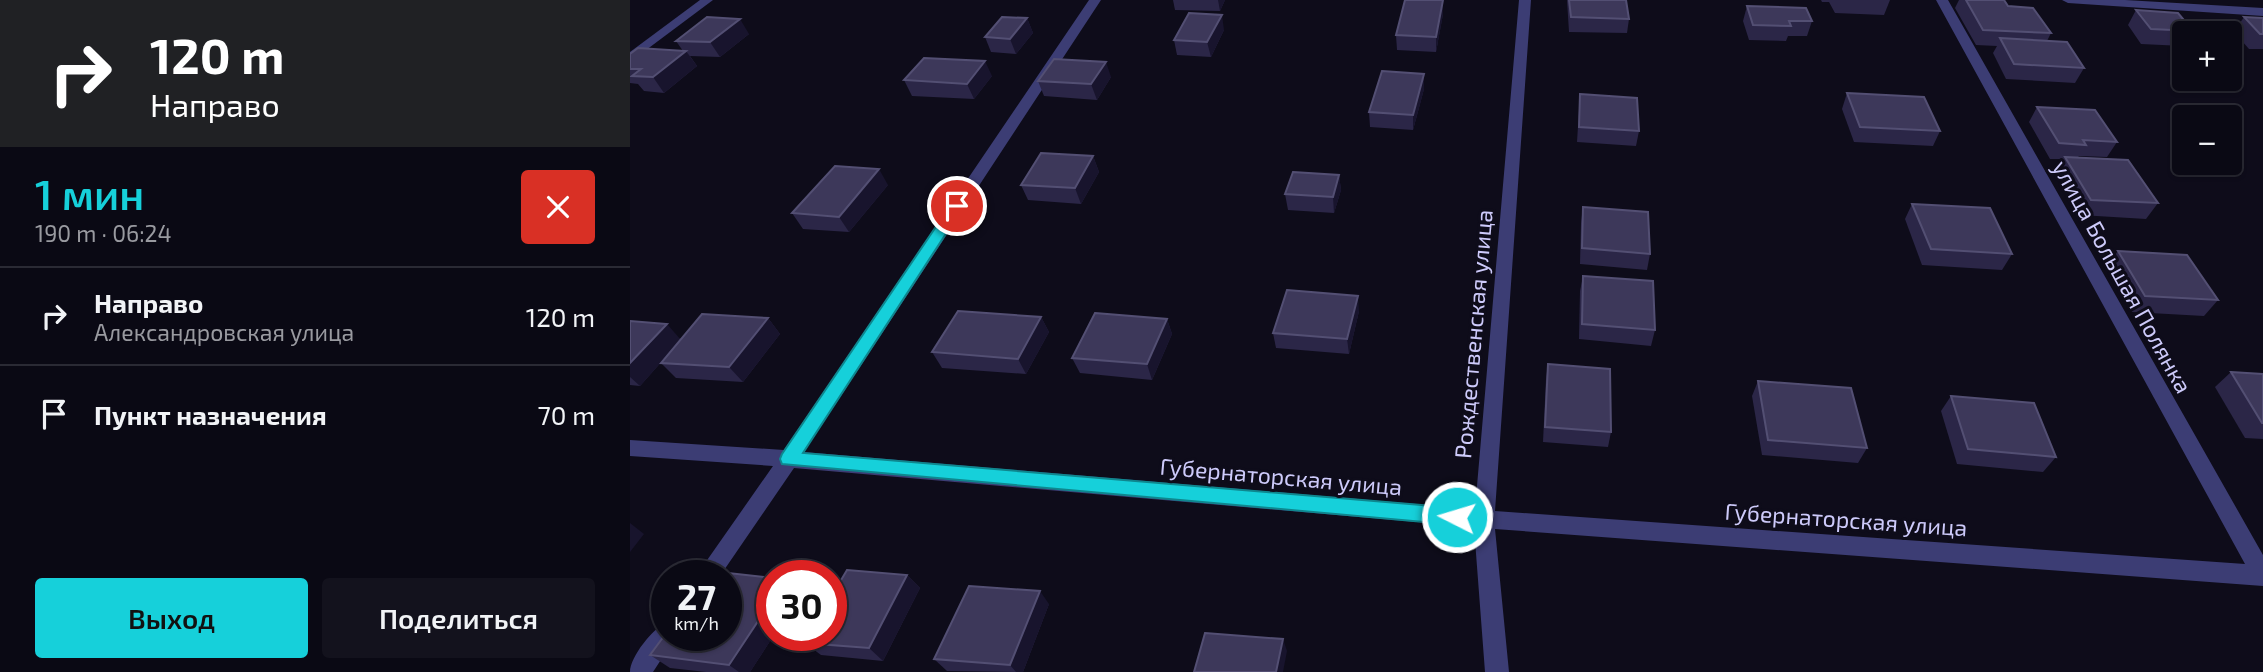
<!DOCTYPE html>
<html lang="ru">
<meta charset="utf-8">
<style>
body{margin:0;font-family:"Exo 2",sans-serif;background:#13121d;color:#f1f3f6;height:100vh;display:flex;flex-direction:column;font-size:26px;white-space:nowrap}
*{box-sizing:border-box;margin:0}
p{font-size:23px;color:#999aa0}
.icon{flex:none;width:38px;height:38px;fill:none;stroke:currentColor;stroke-width:2;stroke-linecap:round;stroke-linejoin:round}
.map{position:relative;flex:1;overflow:hidden}
.side{display:flex;flex-direction:column;background:#0a0914;width:630px}
.side>*{flex:none}
.guide{background:#202124;color:#fff;overflow:hidden}
.buttons{position:absolute;left:1542px;top:21px;display:grid;gap:14px}
.buttons a{display:grid;place-items:center;width:70px;height:70px;border-radius:7px;background:#0a0914;box-shadow:0 2px 5px #0004,0 0 0 2px #2a2a34;font-size:35px}
.speed{position:absolute;left:21px;top:560px;display:flex;gap:14px;font-size:35px;font-weight:700;text-align:center}
.speed>*{display:grid;place-content:center;width:91px;height:91px;border-radius:50%;background:#0a0914;box-shadow:0 2px 5px #0004,0 0 0 2px #2a2a34;line-height:1}
.speed small{font-size:18px;font-weight:400}
.speed .limit{border:10px solid #d22;background:#fff;color:#111}
.pin{position:absolute;display:grid;place-items:center;width:60px;height:60px;color:#fff;margin:-30px;border:4px solid #fff;border-radius:50%;box-shadow:0 2px 7px #0007}
.me{position:absolute;width:77px;margin:-38px;rotate:275deg;stroke-linejoin:round;filter:drop-shadow(0 0 5px #0008)}
.turn{display:flex;align-items:center;gap:24px;height:147px;padding:0 35px;font-size:32px}
.turn .icon{width:91px;height:91px;stroke-width:2.5}
.turn b{display:block;font-size:49px;line-height:60px}
.round{display:grid;place-items:center;flex:none;width:74px;height:74px;border-radius:7px;background:#13121d}
.summary{display:flex;align-items:center;justify-content:space-between;height:119px;padding:0 35px}
h1{font-size:42px;font-weight:600;line-height:52px;color:#16d0da}
.cta{display:flex;gap:14px;margin-top:auto;padding:14px 35px}
.cta a{flex:1;height:80px;border-radius:7px;background:#16d0da;color:#111;font-size:28px;font-weight:600;line-height:80px;text-align:center}
.cta a+a{background:#13121d;color:#f1f3f6}
ul{padding:0;list-style:none}
li{display:flex;align-items:center;gap:21px;height:98px;padding:0 35px;border-top:2px solid #2a2a34}
li div{flex:1}
li b{display:block;font-size:26px}
li em{font-style:normal}
main{display:flex;flex:1;min-height:0}
.map>svg:first-child{display:block}
</style>
<main>
<section class="side">
<div class="guide">
<div class="turn"><svg class="icon" aria-label="right" viewBox="0 0 24 24"><path d="M7 20v-9h11M14 6l5 5-5 5"/></svg><div><b>120 m</b>Направо</div></div>
</div>
<div class="summary"><div><h1>1 мин</h1><p>190 m · 06:24</p></div><a class="round" style="background:#d93025;color:#fff"><svg class="icon" aria-label="close" viewBox="0 0 24 24"><path d="M6 6l12 12M18 6L6 18"/></svg></a></div>
<ul>
<li><svg class="icon" aria-label="right" viewBox="0 0 24 24"><path d="M7 20v-9h11M14 6l5 5-5 5"/></svg><div><b>Направо</b><p>Александровская улица</p></div><em>120 m</em></li>
<li><svg class="icon" aria-label="arrive" viewBox="0 0 24 24"><path d="M6 21V4h12l-3 4 3 4H6"/></svg><div><b>Пункт назначения</b></div><em>70 m</em></li>
</ul>
<div class="cta"><a>Выход</a><a>Поделиться</a></div>
</section>
<div class="map">
<svg width="1633" height="672" viewBox="0 0 1633 672">
<rect width="100%" height="100%" fill="#0e0c1a"/>
<g fill="none" stroke-linecap="round" stroke-linejoin="round">
<g fill="#3c3d74" fill-rule="evenodd">
<polygon points="70,0 83,0 0,62 0,52"/>
<polygon points="459,0 471,0 174,452 845,509 889,0 901,0 865,511 1615,564 1306,0 1318,0 1633,555 1633,586 865,529 879,672 855,672 844,527 164,468 90,576 66,576 143,466 0,456 0,440 154,450"/>
<polygon points="1432,0 1495,0 1633,8 1633,16 1438,3"/>
<path d="M37 622V635H47L23 672H0C0 657 23 628 37 622Z"/>
</g>
</g>
<g fill="#2b2647">
<polygon points="543,0 595,0 590,11 545,10"/>
<polygon points="937,0 996,0 999,19 997,33 939,32"/>
<polygon points="1191,0 1260,0 1254,15 1205,13 1199,2 1192,2"/>
<polygon points="1329,0 1374,0 1378,6 1421,33 1417,41 1454,68 1445,83 1376,79 1363,53 1367,46 1346,45 1325,8"/>
<polygon points="1117,6 1182,21 1177,36 1158,36 1156,41 1119,40 1113,21"/>
<polygon points="1506,10 1563,31 1562,33 1554,33 1553,46 1511,44 1498,25"/>
<polygon points="813,14 806,52 767,50 766,35"/>
<polygon points="1614,17 1633,18 1633,49 1619,49 1604,32"/>
<polygon points="397,18 403,33 386,54 361,52 355,37"/>
<polygon points="594,30 581,57 547,55 544,40"/>
<polygon points="119,34 90,57 60,56 67,66 34,93 14,91 8,84 0,83 0,54 53,51 46,41"/>
<polygon points="794,74 794,89 783,130 740,127 739,112"/>
<polygon points="362,76 344,99 282,96 274,80"/>
<polygon points="481,77 467,100 414,96 408,81"/>
<polygon points="1217,93 1310,131 1303,146 1224,142 1212,109"/>
<polygon points="950,94 1009,131 1006,146 947,142"/>
<polygon points="1407,107 1487,142 1477,157 1449,156 1448,157 1528,203 1516,219 1450,215 1425,172 1433,159 1420,159 1399,122"/>
<polygon points="463,156 469,172 451,204 398,200 391,185"/>
<polygon points="709,175 711,190 704,213 658,210 655,194"/>
<polygon points="258,185 219,232 173,229 162,213"/>
<polygon points="1282,204 1382,254 1372,270 1292,265 1275,219"/>
<polygon points="953,207 1020,254 1017,270 950,264 951,223"/>
<polygon points="1488,251 1588,300 1574,316 1502,312 1476,267"/>
<polygon points="953,276 1025,330 1021,346 949,339 950,291"/>
<polygon points="729,311 719,354 646,348 643,333"/>
<polygon points="411,317 419,332 396,374 312,368 302,352"/>
<polygon points="138,318 150,334 113,382 46,378 31,363 33,360 10,386 0,385 0,321 51,339"/>
<polygon points="537,319 542,334 522,380 450,373 442,358"/>
<polygon points="918,364 981,432 978,447 913,442 916,379"/>
<polygon points="1601,372 1633,374 1633,439 1615,438 1585,387"/>
<polygon points="1128,381 1237,448 1228,463 1132,455 1122,396"/>
<polygon points="1321,396 1426,457 1413,472 1327,464 1311,411"/>
<polygon points="277,575 290,588 253,661 191,655 175,643"/>
<polygon points="419,604 393,672 317,671 304,659"/>
<polygon points="144,635 120,672 76,672 40,668 20,655"/>
</g>
<g fill="#18142d">
<polygon points="588,0 595,0 590,11"/>
<polygon points="813,0 813,14 806,52 806,37"/>
<polygon points="592,15 594,30 581,57 577,42"/>
<polygon points="397,18 403,33 386,54 380,39"/>
<polygon points="110,19 119,34 90,57 80,42"/>
<polygon points="56,51 67,66 34,93 23,77"/>
<polygon points="355,61 362,76 344,99 337,84"/>
<polygon points="476,62 481,77 467,100 461,84"/>
<polygon points="794,74 794,89 783,130 783,115"/>
<polygon points="463,156 469,172 451,204 445,188"/>
<polygon points="249,169 258,185 219,232 209,217"/>
<polygon points="709,175 711,190 704,213 703,197"/>
<polygon points="728,296 729,311 719,354 717,339"/>
<polygon points="411,317 419,332 396,374 388,359"/>
<polygon points="138,318 150,334 113,382 99,367"/>
<polygon points="537,319 542,334 522,380 517,364"/>
<polygon points="37,324 51,340 10,386 0,377 0,363"/>
<polygon points="0,523 14,534 0,552"/>
<polygon points="277,575 290,588 253,661 239,648"/>
<polygon points="410,591 419,604 393,672 386,672 380,665"/>
<polygon points="142,600 142,635 144,635 120,672 109,672 99,665"/>
<polygon points="653,639 657,651 653,672 646,672"/>
</g>
<g fill="#3d385a" stroke="#534f73" stroke-width="2">
<polygon points="775,0 813,0 806,37 766,35"/>
<polygon points="939,0 996,0 999,19 941,17"/>
<polygon points="1336,0 1374,0 1378,6 1403,8 1421,33 1353,30"/>
<polygon points="1117,6 1176,8 1182,21 1159,21 1161,26 1123,25"/>
<polygon points="1506,10 1548,13 1563,31 1521,29"/>
<polygon points="559,13 592,15 577,42 544,40"/>
<polygon points="77,17 110,19 80,42 46,41"/>
<polygon points="372,17 397,18 380,39 355,37"/>
<polygon points="1614,17 1633,18 1633,34 1630,34"/>
<polygon points="1370,38 1437,42 1454,68 1384,64"/>
<polygon points="8,48 56,51 23,77 2,76 11,69 0,69 0,54"/>
<polygon points="294,58 355,61 337,84 274,80"/>
<polygon points="424,59 476,62 461,84 408,81"/>
<polygon points="752,71 794,74 783,115 739,112"/>
<polygon points="1217,93 1294,97 1310,131 1230,127"/>
<polygon points="950,94 1007,98 1009,131 949,127"/>
<polygon points="1407,107 1465,110 1487,142 1453,140 1456,145 1429,143"/>
<polygon points="411,153 463,156 445,188 391,185"/>
<polygon points="1435,157 1498,160 1528,203 1461,200"/>
<polygon points="205,166 249,169 209,217 162,213"/>
<polygon points="663,172 709,175 703,197 655,194"/>
<polygon points="1282,204 1360,208 1382,254 1301,249"/>
<polygon points="953,207 1018,212 1020,254 952,248"/>
<polygon points="1488,251 1557,255 1588,300 1515,296"/>
<polygon points="953,276 1023,281 1025,330 952,324"/>
<polygon points="657,290 728,296 717,339 643,333"/>
<polygon points="328,311 411,317 388,359 302,352"/>
<polygon points="465,313 537,319 517,364 442,358"/>
<polygon points="72,314 138,318 99,367 31,363"/>
<polygon points="0,321 37,324 0,363"/>
<polygon points="918,364 980,369 981,432 915,427"/>
<polygon points="1601,372 1633,374 1633,423 1632,423"/>
<polygon points="1128,381 1221,388 1237,448 1138,440"/>
<polygon points="1321,396 1404,403 1426,457 1338,449"/>
<polygon points="217,570 277,575 239,648 175,643 179,635 201,635 201,597"/>
<polygon points="80,571 142,578 142,600 99,665 20,655 37,632 37,635 96,635 96,576 77,576"/>
<polygon points="339,586 410,591 380,665 304,659"/>
<polygon points="575,633 653,639 646,672 564,672"/>
</g>
<polygon fill="#16d0da" stroke="#0e878e" stroke-width="2" points="327,202 334,206 173,453 827,508 834,511 836,517 834,522 827,525 152,464 150,459 152,454 322,203"/>
<g text-anchor="middle" stroke-width="6" stroke-linejoin="round" paint-order="stroke">
<g font-size="23" fill="#cdcafa" stroke="#0e0c1a">
<text transform="translate(1492 277) rotate(61)" y="8">улица Большая Полянка</text>
<text transform="translate(844 334) rotate(-85)" y="8">Рождественская улица</text>
<text transform="translate(651 477) rotate(5)" y="8">Губернаторская улица</text>
<text transform="translate(1216 520) rotate(4)" y="8">Губернаторская улица</text>
</g>
</g>
</svg>
<div class="buttons">
<a>+</a>
<a>−</a>
</div>
<div class="speed"><div>27<small>km/h</small></div><div class="limit">30</div></div>
<div class="pin" style="left:327px;top:206px;background:#d93025"><svg class="icon" aria-label="arrive" viewBox="0 0 24 24"><path d="M6 21V4h12l-3 4 3 4H6"/></svg></div>
<svg class="me" style="left:827px;top:517px" viewBox="-20 -20 40 40"><circle r="17" fill="#16d0da" stroke="#fff" stroke-width="3"/><path d="M0-11L8 9 0 5-8 9z" fill="#fff"/></svg>
</div>
</main>
